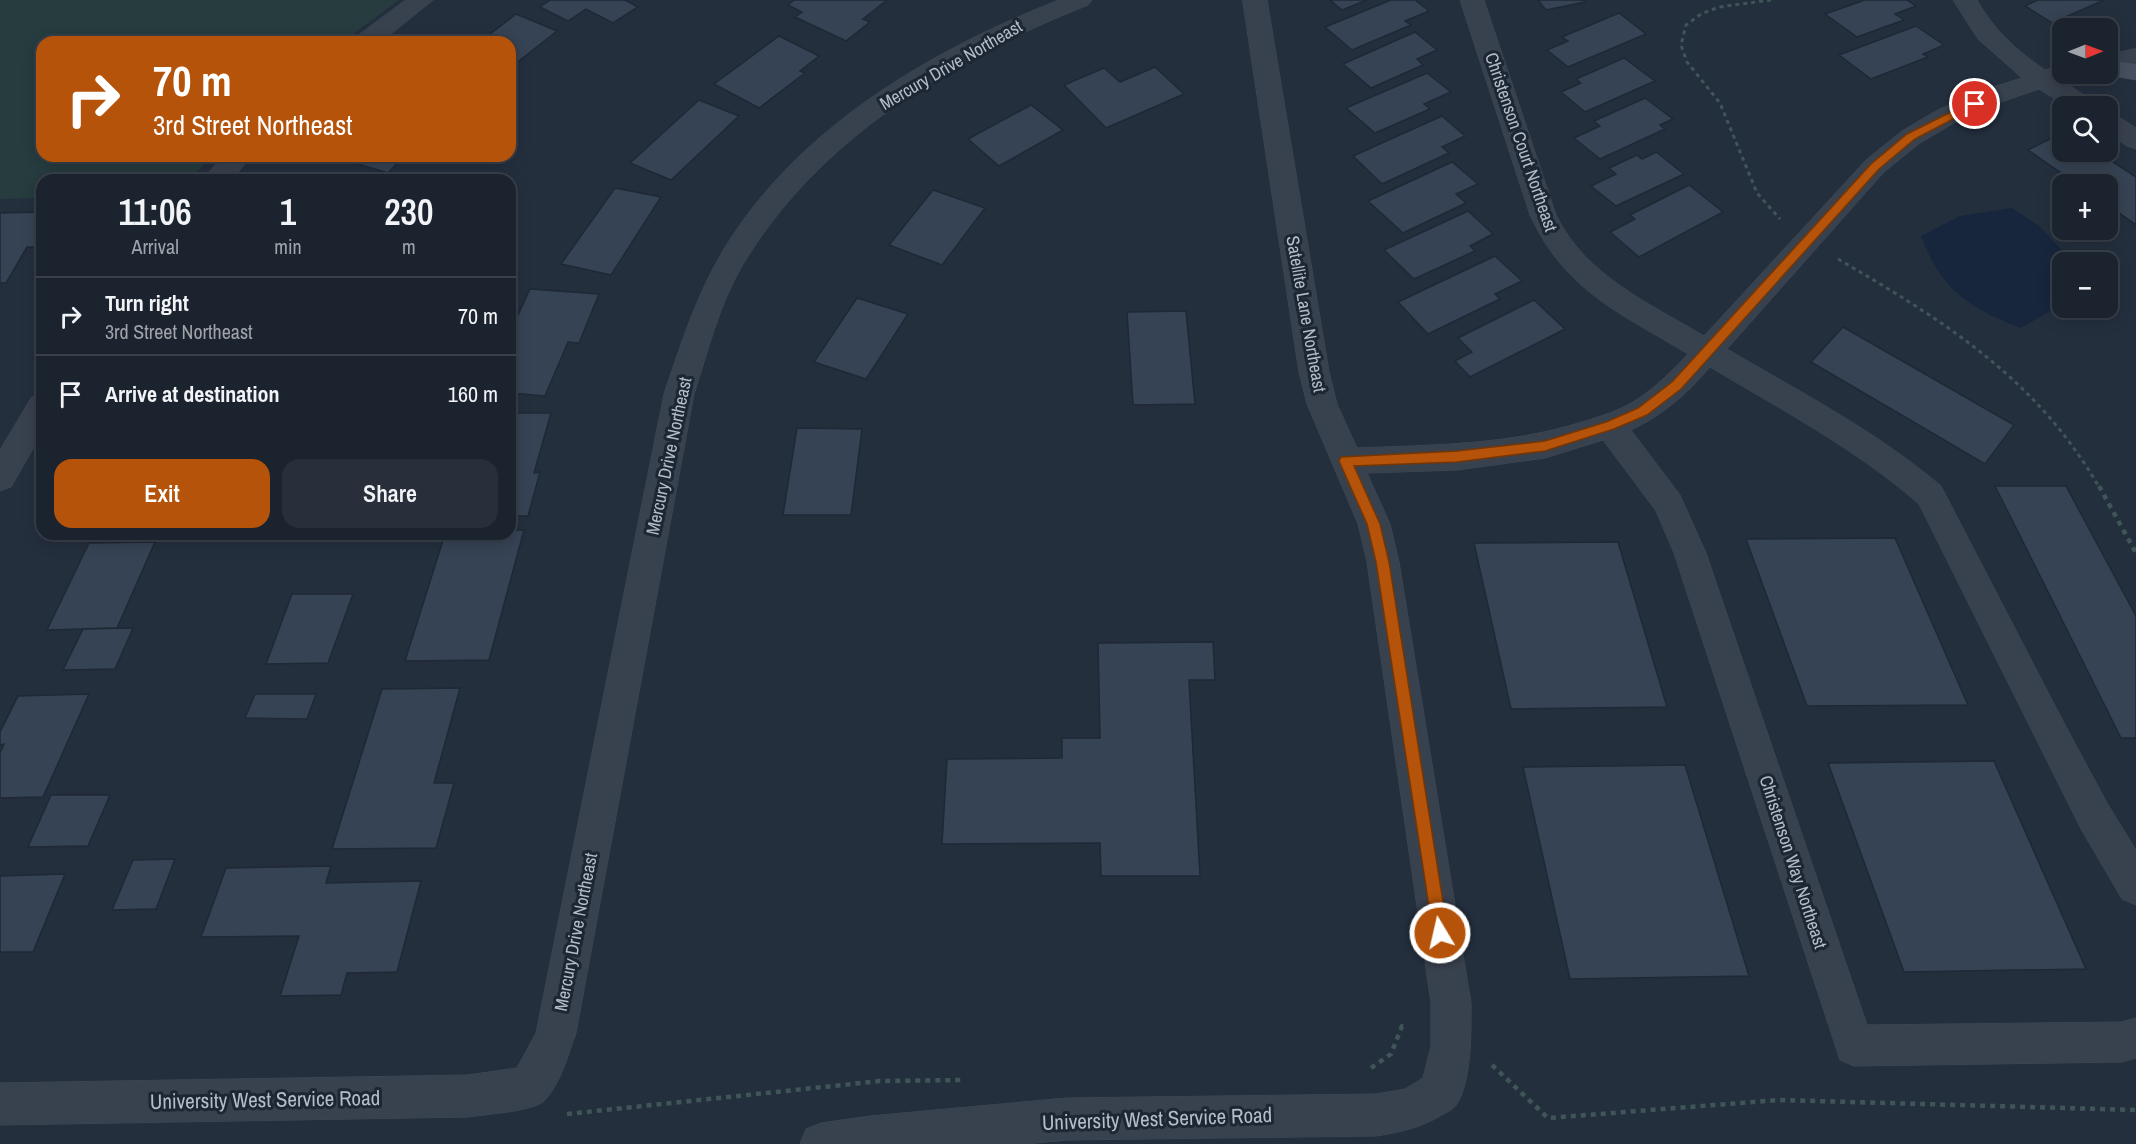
<!DOCTYPE html>
<meta charset="utf-8">
<style>
body{margin:0;font-family:"Archivo Narrow",sans-serif;background:#282f3a;color:#f1f3f6;height:100vh;display:flex;flex-direction:column;font-size:22px;white-space:nowrap}
*{box-sizing:border-box;margin:0}
p{font-size:20px;color:#a0a4aa}
.icon{flex:none;width:33px;height:33px;fill:none;stroke:currentColor;stroke-width:2;stroke-linecap:round;stroke-linejoin:round}
.map{position:relative;flex:1;overflow:hidden}
.panel{position:absolute;left:36px;top:174px;width:480px;height:366px;display:flex;flex-direction:column;background:#1b232e;border-radius:18px;box-shadow:0 3px 15px #0003,0 0 0 2px #39404a}
.panel>*{flex:none}
.top-card{position:absolute;left:36px;top:36px;width:480px;height:126px;border-radius:18px;box-shadow:0 3px 15px #0003,0 0 0 2px #39404a;background:#b45309;color:#fff;overflow:hidden}
.needle{width:39px;rotate:89deg}
.fabs{position:absolute;left:2052px;top:18px;display:grid;gap:12px}
.fabs a{display:grid;place-items:center;width:66px;height:66px;border-radius:12px;background:#1b232e;box-shadow:0 3px 15px #0003,0 0 0 2px #39404a;font-size:30px}
.pin{position:absolute;display:grid;place-items:center;width:51px;height:51px;color:#fff;margin:-26px;border:3px solid #fff;border-radius:50%;box-shadow:0 2px 6px #0007}
.me{position:absolute;width:66px;margin:-33px;rotate:351deg;stroke-linejoin:round;filter:drop-shadow(0 0 4px #0008)}
.turn{display:flex;align-items:center;gap:21px;height:126px;padding:0 18px;font-size:27px}
.turn .icon{width:78px;height:78px;stroke-width:2.5}
.turn b{display:block;font-size:42px;line-height:51px}
.eta{display:flex;justify-content:space-evenly;align-items:center;height:102px;text-align:center}
.eta b{font-size:36px;font-weight:600;line-height:42px}
.cta{display:flex;gap:12px;margin-top:auto;padding:12px 18px}
.cta a{flex:1;height:69px;border-radius:18px;background:#b45309;color:#fff;font-size:24px;font-weight:600;line-height:69px;text-align:center}
.cta a+a{background:#282f3a;color:#f1f3f6}
ul{padding:0;list-style:none}
li{display:flex;align-items:center;gap:18px;height:78px;padding:0 18px;border-top:2px solid #39404a}
li div{flex:1}
li b{display:block;font-size:22px}
li em{font-style:normal}
.map>svg:first-child{display:block}
</style>
<div class="map">
<svg width="2136" height="1144" viewBox="0 0 2136 1144">
<rect width="100%" height="100%" fill="#242f3e"/>
<polygon fill="#263c3f" points="0,0 399,0 342,42 42,42 42,156 212,156 189,180 42,180 42,198 0,199"/>
<path fill="#17263c" d="M2012 208 2039 226 2073 262H2062V304L2021 328C1969 308 1941 290 1921 236L1960 216Z"/>
<g fill="#364354" stroke="#1f2835" stroke-width="1.5">
<polygon points="550,0 625,0 638,7 613,23 586,9 568,21 540,7"/>
<polygon points="794,0 887,0 863,19 870,22 846,41 795,17 802,12 788,5"/>
<polygon points="1330,0 1367,0 1342,10"/>
<polygon points="1391,0 1415,0 1429,11 1405,21 1411,25 1352,50 1325,27"/>
<polygon points="1538,0 1583,0 1585,2 1546,10"/>
<polygon points="1865,0 1907,0 1916,6 1895,14 1904,20 1857,37 1825,14"/>
<polygon points="2038,0 2104,0 2052,23 2025,6"/>
<polygon points="1619,13 1646,34 1568,67 1547,50 1568,41 1562,37"/>
<polygon points="516,14 557,31 510,68 510,42 480,42"/>
<polygon points="1916,26 1944,45 1923,54 1928,57 1871,79 1839,55"/>
<polygon points="1415,32 1437,50 1417,59 1423,65 1371,88 1343,64"/>
<polygon points="779,36 819,56 800,71 805,73 759,108 714,84"/>
<polygon points="1624,58 1655,81 1585,112 1561,92 1581,83 1576,79"/>
<polygon points="1155,67 1184,94 1106,128 1064,85 1104,68 1120,82"/>
<polygon points="1427,73 1451,92 1424,104 1430,109 1375,133 1346,108"/>
<polygon points="1645,98 1673,119 1660,125 1665,129 1600,159 1574,138 1600,126 1594,121"/>
<polygon points="699,100 739,116 671,180 630,163"/>
<polygon points="1031,105 1063,130 999,166 968,139"/>
<polygon points="1442,116 1465,136 1442,147 1449,153 1382,184 1353,156"/>
<polygon points="2062,133 2062,152 2098,152 2136,177 2136,225 2108,205 2108,184 2077,184 2028,150"/>
<polygon points="1656,152 1684,174 1616,206 1591,186 1616,174 1609,168 1637,155 1642,159"/>
<polygon points="353,156 404,156 388,173 348,161"/>
<polygon points="1452,162 1478,184 1456,194 1466,203 1403,233 1368,201"/>
<polygon points="1689,185 1723,212 1639,257 1610,232 1635,219 1630,215"/>
<polygon points="615,188 661,197 611,275 561,264"/>
<polygon points="933,190 985,208 942,265 889,245"/>
<polygon points="1468,211 1493,234 1470,246 1475,251 1414,279 1384,250"/>
<polygon points="42,212 42,237 36,247 27,247 6,283 0,283 0,213"/>
<polygon points="1495,256 1522,281 1495,294 1500,299 1428,334 1398,302"/>
<polygon points="530,289 599,294 579,343 568,342 545,396 510,393 510,332"/>
<polygon points="857,298 908,314 866,379 814,362"/>
<polygon points="1534,300 1565,329 1470,377 1455,361 1472,352 1458,338"/>
<polygon points="1186,311 1195,404 1133,405 1127,312"/>
<polygon points="1843,327 2014,425 1985,464 1811,362"/>
<polygon points="510,413 551,413 534,473 540,472 528,516 510,516"/>
<polygon points="797,428 862,429 851,515 783,515"/>
<polygon points="1995,486 2066,486 2136,616 2136,738 2121,738"/>
<polygon points="510,530 524,530 489,660 405,661 445,534 510,534"/>
<polygon points="1895,538 1968,705 1807,706 1746,539"/>
<polygon points="155,542 117,628 47,630 89,543"/>
<polygon points="1618,542 1667,707 1511,709 1474,543"/>
<polygon points="292,594 353,594 328,663 266,664"/>
<polygon points="133,628 115,669 63,670 83,629"/>
<polygon points="1213,642 1215,680 1189,680 1200,876 1101,876 1100,843 942,844 947,759 1062,758 1062,738 1100,738 1098,643"/>
<polygon points="460,688 434,783 454,783 436,848 332,849 382,689"/>
<polygon points="89,694 43,797 0,798 0,753 4,744 0,745 0,732 18,696"/>
<polygon points="255,694 316,694 307,719 245,718"/>
<polygon points="1994,761 2086,969 1904,972 1828,763"/>
<polygon points="1685,765 1749,976 1570,979 1523,767"/>
<polygon points="51,795 110,795 88,846 28,847"/>
<polygon points="175,859 156,909 112,910 133,860"/>
<polygon points="331,866 326,883 421,881 397,972 347,973 341,995 280,996 299,936 201,937 226,868"/>
<polygon points="65,874 33,952 0,952 0,876"/>
</g>
<g fill="none" stroke-linecap="round" stroke-linejoin="round">
<defs>
<g id="street">
<polygon points="406,0 433,0 381,42 353,42 356,37"/>
<path d="M1059 0H1092L1088 5C953 59 819 137 742 266 719 305 708 351 694 394L576 1033C568 1055 561 1083 545 1100 534 1112 485 1114 468 1117L0 1125V1083L468 1075 517 1068 536 1033 664 394C679 350 693 305 716 263 787 134 926 52 1059 0Z"/>
<path d="M1243 0H1267L1329 372 1337 404 1357 448C1433 445 1509 445 1582 422 1599 417 1618 411 1633 402 1654 389 1671 372 1688 354 1620 313 1565 291 1530 215L1460 0H1484L1556 215C1586 276 1649 303 1704 336L1866 160 1902 131 1936 111 1980 91 2022 78 1978 39 1953 0H1977C1993 29 2017 51 2045 70L2062 65V74H2074L2071 79 2062 81 2092 100 2095 106H2066L2039 89 1998 103 1954 123 1920 143 1884 172 1727 349C1800 392 1876 431 1941 486L2064 723 2107 803 2136 850V905L2122 899 2081 829 1919 504C1856 449 1782 410 1710 367 1687 394 1663 415 1631 430L1680 495 1706 553 1867 1025 2122 1022 2136 1018V1058L2122 1062 1854 1066 1840 1060 1674 553 1656 511 1603 440 1545 458 1457 470 1367 473 1390 524 1399 562 1471 1003C1471 1031 1472 1079 1457 1104 1454 1109 1447 1112 1442 1115 1420 1128 1401 1132 1376 1136L1067 1140 1025 1144H800L806 1129 821 1123 870 1116 1067 1098 1376 1094 1405 1089 1423 1078 1431 1046V1003L1367 562 1358 524 1307 404 1299 372Z"/>
<polygon points="2136,49 2136,65 2108,71 2108,55"/>
<polygon points="2108,114 2117,116 2136,128 2136,149 2127,146 2108,133"/>
<polygon points="224,156 252,156 231,180 202,180"/>
<polygon points="42,394 42,433 11,487 0,491 0,450 31,398"/>
</g>
<polygon id="secondary" points="2108,60 2136,64 2136,80 2099,74 2108,74"/>
</defs>
<use href="#street" stroke="#414a57" stroke-width="1"/>
<use href="#secondary" stroke="#414a57" stroke-width="1"/>
<g stroke="#3f5557" stroke-width="3" stroke-dasharray="4 4" stroke-linecap="butt">
<polyline points="1771,0 1719,7 1701,14 1686,25 1681,45 1687,62 1720,103 1757,193 1780,219"/>
<path d="M1838 259C1944 321 2036 378 2099 487"/>
</g>
<g stroke="#3f5557" stroke-width="4.5" stroke-dasharray="5 5" stroke-linecap="butt">
<polyline points="2099,486 2136,553"/>
<polyline points="1492,1065 1548,1118 1779,1100 2136,1110"/>
<polyline points="1371,1068 1391,1054 1402,1026 1406,1028"/>
<polyline points="567,1114 880,1081 962,1080"/>
</g>
<use href="#street" fill="#38414e" fill-rule="evenodd"/>
<use href="#secondary" fill="#465061" fill-rule="evenodd"/>
</g>
<polygon fill="#b45309" stroke="#753606" stroke-width="1.5" points="1975,100 1978,101 1978,106 1915,139 1879,169 1681,389 1647,415 1614,429 1545,451 1457,462 1354,466 1380,524 1389,562 1448,933 1446,939 1440,941 1434,939 1376,562 1367,524 1339,461 1341,457 1457,451 1545,441 1606,422 1638,408 1672,382 1871,164 1907,134"/>
<g text-anchor="middle" stroke-width="6" stroke-linejoin="round" paint-order="stroke">
<g font-size="18" fill="#b4bcc9" stroke="#1d2633">
<text transform="translate(951 65) rotate(-30)" y="6">Mercury Drive Northeast</text>
<text transform="translate(1521 142) rotate(71)" y="6">Christenson Court Northeast</text>
<text transform="translate(1306 314) rotate(80)" y="6">Satellite Lane Northeast</text>
<text transform="translate(669 456) rotate(-78)" y="6">Mercury Drive Northeast</text>
<text transform="translate(1793 862) rotate(72)" y="6">Christenson Way Northeast</text>
<text transform="translate(576 932) rotate(-79)" y="6">Mercury Drive Northeast</text>
</g>
<g font-size="21" fill="#b4bcc9" stroke="#1d2633">
<text transform="translate(265 1100) rotate(-1)" y="7">University West Service Road</text>
<text transform="translate(1157 1119) rotate(-2)" y="7">University West Service Road</text>
</g>
</g>
</svg>
<div class="fabs">
<a><svg class="needle" viewBox="-14 -14 28 28"><path d="M0-13l5 13h-10z" fill="#e53935"/><path d="M0 13l5-13h-10z" fill="#a0a4aa"/></svg></a>
<a><svg class="icon" aria-label="search" viewBox="0 0 24 24"><circle cx="10" cy="10" r="6"/><path d="M15 15l6 6"/></svg></a>
<a>+</a>
<a>−</a>
</div>
<div class="pin" style="left:1975px;top:104px;background:#d93025"><svg class="icon" aria-label="arrive" viewBox="0 0 24 24"><path d="M6 21V4h12l-3 4 3 4H6"/></svg></div>
<svg class="me" style="left:1440px;top:933px" viewBox="-20 -20 40 40"><circle r="17" fill="#b45309" stroke="#fff" stroke-width="3"/><path d="M0-11L8 9 0 5-8 9z" fill="#fff"/></svg>
<div class="top-card">
<div class="turn"><svg class="icon" aria-label="right" viewBox="0 0 24 24"><path d="M7 20v-9h11M14 6l5 5-5 5"/></svg><div><b>70 m</b>3rd Street Northeast</div></div>
</div>
<section class="panel">
<div class="eta">
<div><b>11:06</b><p>Arrival</p></div>
<div><b>1</b><p>min</p></div>
<div><b>230</b><p>m</p></div>
</div>
<ul>
<li><svg class="icon" aria-label="right" viewBox="0 0 24 24"><path d="M7 20v-9h11M14 6l5 5-5 5"/></svg><div><b>Turn right</b><p>3rd Street Northeast</p></div><em>70 m</em></li>
<li><svg class="icon" aria-label="arrive" viewBox="0 0 24 24"><path d="M6 21V4h12l-3 4 3 4H6"/></svg><div><b>Arrive at destination</b></div><em>160 m</em></li>
</ul>
<div class="cta"><a>Exit</a><a>Share</a></div>
</section>
</div>
